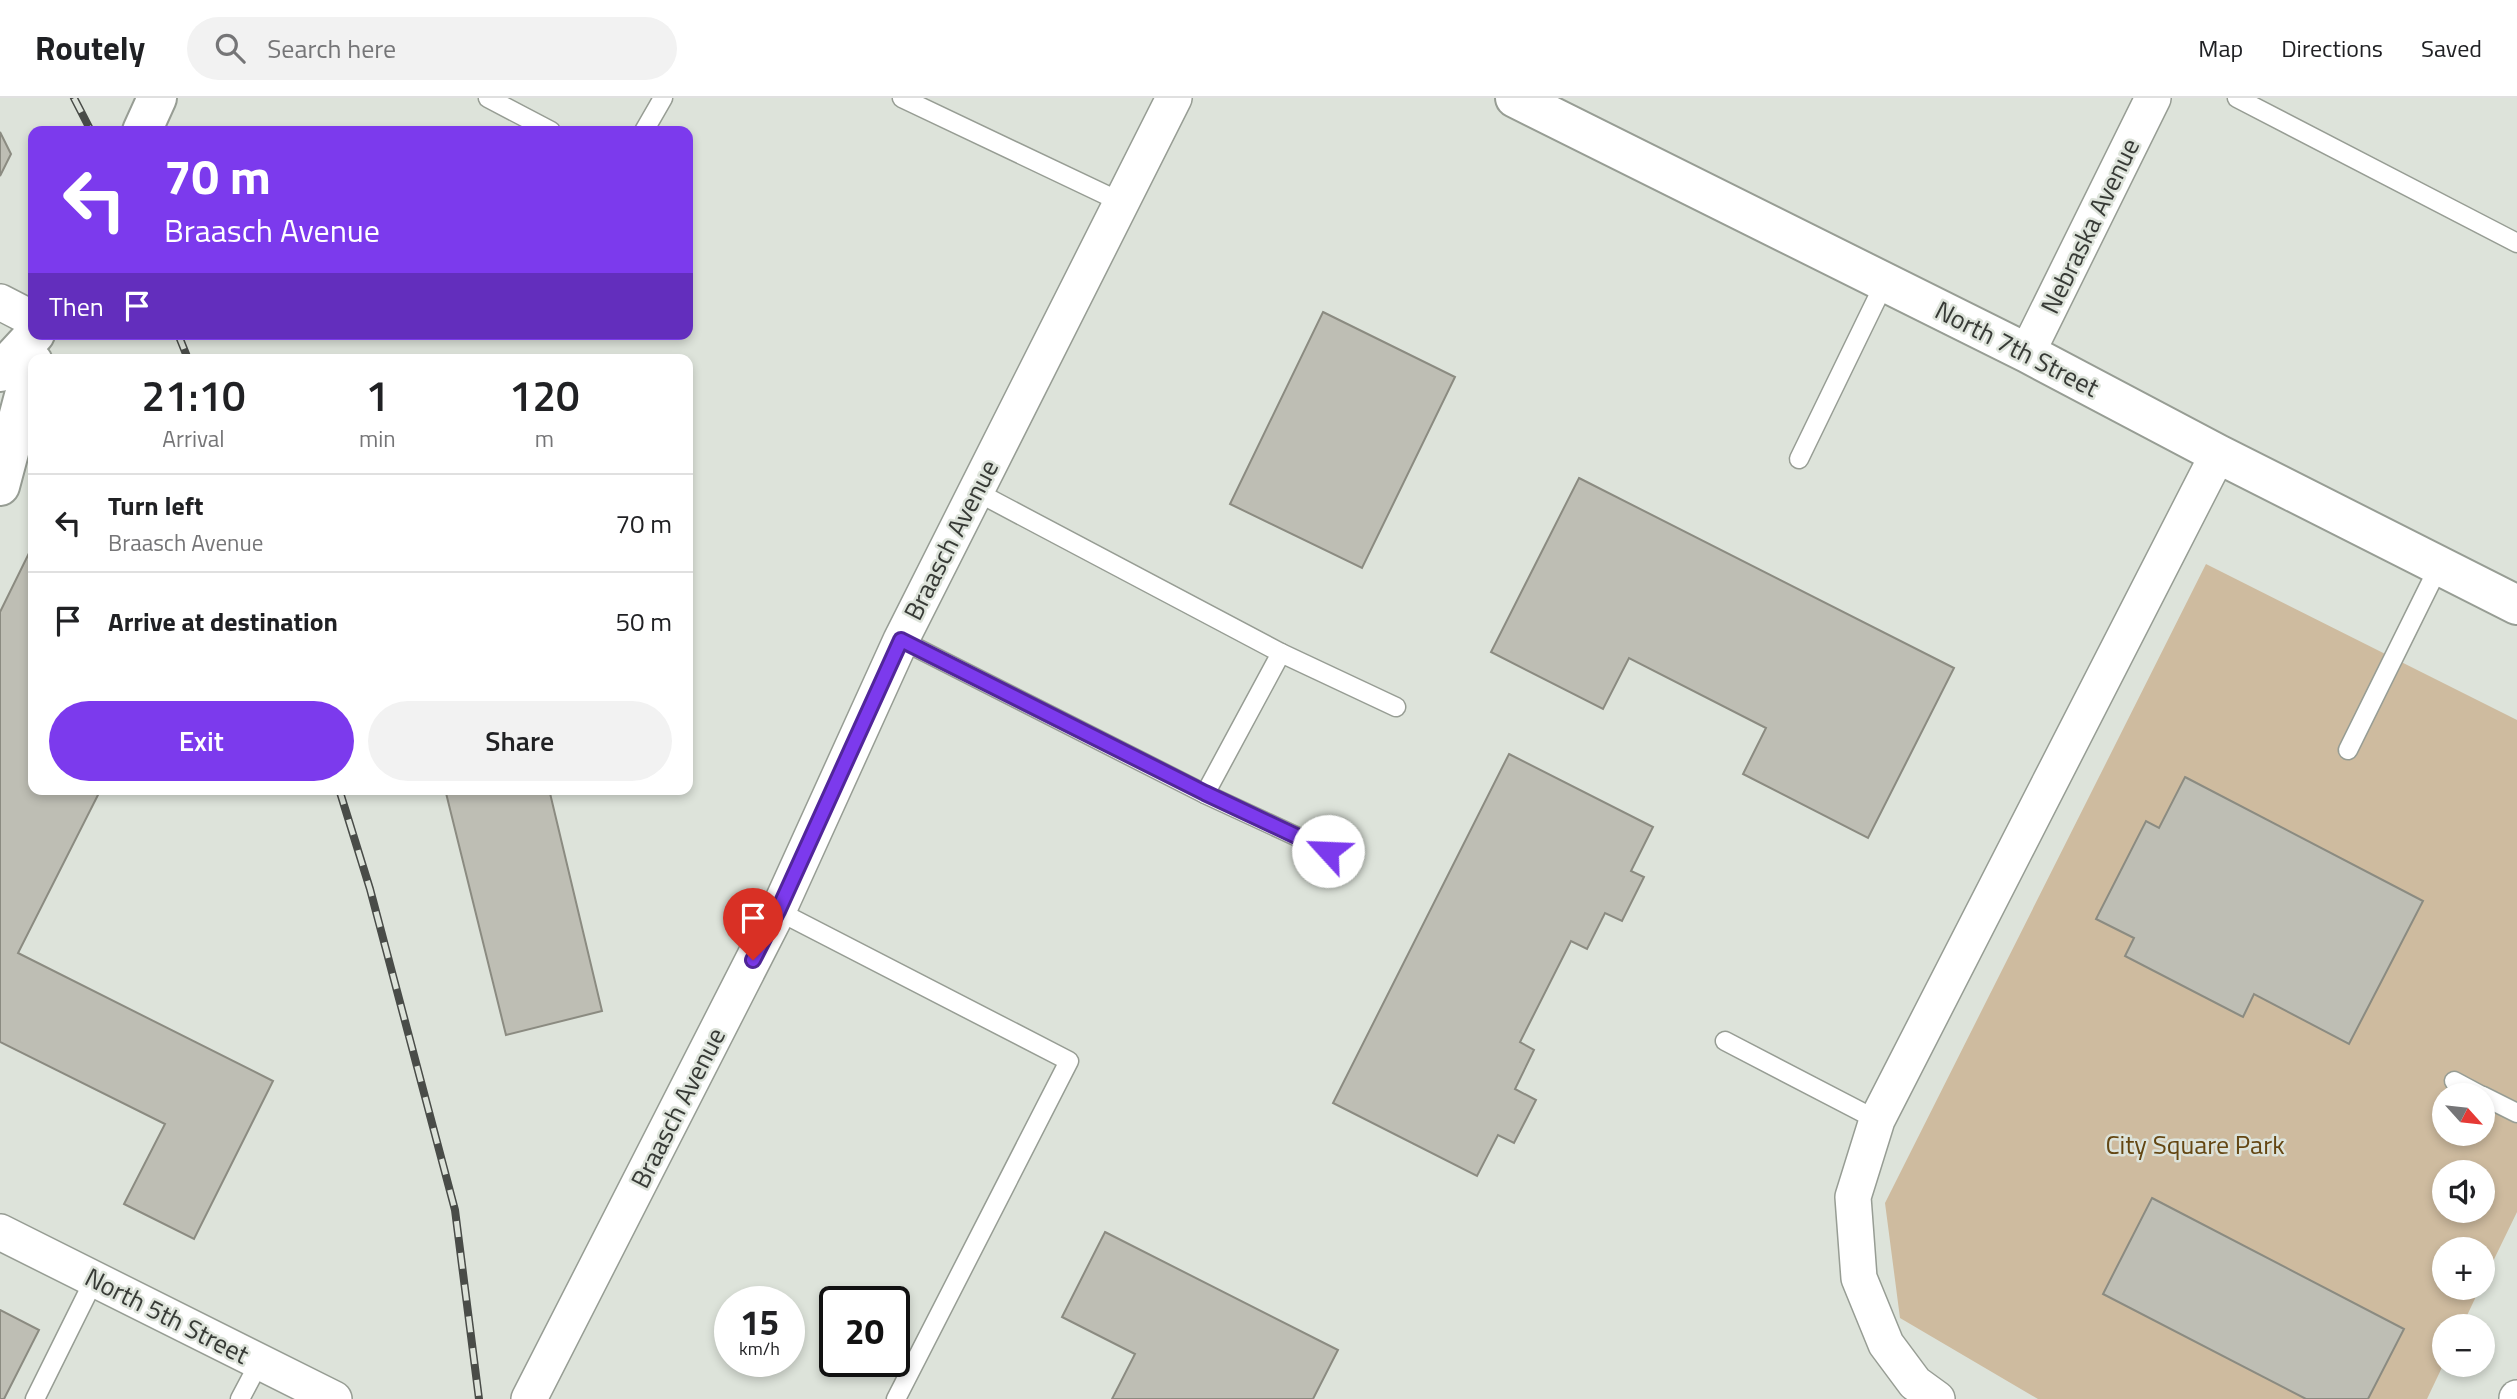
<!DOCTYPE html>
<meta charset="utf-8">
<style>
body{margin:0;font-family:"Titillium Web",sans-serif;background:#f2f2f2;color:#202124;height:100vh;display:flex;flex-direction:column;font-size:26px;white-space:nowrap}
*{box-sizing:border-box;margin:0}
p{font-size:23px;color:#757577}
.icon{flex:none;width:38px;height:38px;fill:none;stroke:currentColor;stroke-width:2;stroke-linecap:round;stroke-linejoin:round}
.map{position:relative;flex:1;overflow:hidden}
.drawer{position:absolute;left:28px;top:256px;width:665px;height:441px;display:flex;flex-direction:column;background:#fff;border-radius:14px;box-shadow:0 4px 10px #0003}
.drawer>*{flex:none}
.hud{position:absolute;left:28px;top:28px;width:665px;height:214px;border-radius:14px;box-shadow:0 4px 10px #0003;background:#7c3aed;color:#fff;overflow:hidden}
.needle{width:46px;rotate:117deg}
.buttons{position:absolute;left:2432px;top:985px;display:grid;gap:14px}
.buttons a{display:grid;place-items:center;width:63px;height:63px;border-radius:50%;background:#fff;box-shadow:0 4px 10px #0003;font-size:35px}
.speed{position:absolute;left:714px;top:1188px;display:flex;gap:14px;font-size:35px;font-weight:700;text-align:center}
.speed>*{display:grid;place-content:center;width:91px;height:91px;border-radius:50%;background:#fff;box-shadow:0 4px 10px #0003;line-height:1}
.speed small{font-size:18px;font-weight:400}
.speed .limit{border:4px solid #111;border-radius:10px;background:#fff;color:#111}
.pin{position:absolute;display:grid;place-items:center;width:60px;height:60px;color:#fff;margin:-72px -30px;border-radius:50% 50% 50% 0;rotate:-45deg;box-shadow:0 0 7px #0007}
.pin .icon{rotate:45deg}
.me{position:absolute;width:77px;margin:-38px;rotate:295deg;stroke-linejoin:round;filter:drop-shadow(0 0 5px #0008)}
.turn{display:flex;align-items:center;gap:24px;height:147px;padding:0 21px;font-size:32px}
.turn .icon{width:91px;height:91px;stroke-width:2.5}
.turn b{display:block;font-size:49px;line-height:60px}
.then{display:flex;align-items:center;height:66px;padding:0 21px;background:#0003;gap:14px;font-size:26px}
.eta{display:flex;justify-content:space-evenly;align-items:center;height:119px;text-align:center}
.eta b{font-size:42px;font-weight:600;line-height:49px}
.button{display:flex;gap:14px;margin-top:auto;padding:14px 21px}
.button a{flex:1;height:80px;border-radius:42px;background:#7c3aed;color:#fff;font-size:28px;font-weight:600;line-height:80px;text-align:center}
.button a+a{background:#f2f2f2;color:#202124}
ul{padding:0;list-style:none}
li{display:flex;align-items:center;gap:21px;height:98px;padding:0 21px;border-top:2px solid #e0e0e0}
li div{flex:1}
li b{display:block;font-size:26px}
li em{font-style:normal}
header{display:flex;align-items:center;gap:42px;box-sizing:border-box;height:98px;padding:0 35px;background:#fff;border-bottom:2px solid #e0e0e0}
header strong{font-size:33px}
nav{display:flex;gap:38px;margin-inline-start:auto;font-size:24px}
.search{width:490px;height:63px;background:#f2f2f2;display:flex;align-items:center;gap:18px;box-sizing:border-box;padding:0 24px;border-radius:38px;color:#757577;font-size:26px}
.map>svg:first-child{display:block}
</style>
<header>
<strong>Routely</strong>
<div class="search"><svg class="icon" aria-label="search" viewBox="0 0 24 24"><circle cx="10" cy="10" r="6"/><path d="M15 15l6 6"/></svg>Search here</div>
<nav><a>Map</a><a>Directions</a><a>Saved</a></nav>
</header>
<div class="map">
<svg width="2517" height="1301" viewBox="0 0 2517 1301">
<rect width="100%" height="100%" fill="#dde3da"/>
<path fill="#cebb9f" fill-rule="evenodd" d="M2206 466 2517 622V1114L2483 1184V1152H2445V1190H2480L2462 1228H2445V1263L2427 1301H2038L1900 1220 1885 1105ZM2445 998H2483V1036H2445ZM2445 1074H2483V1113H2445Z"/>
<g fill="#bebeb4" stroke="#8b8b81" stroke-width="2">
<polygon points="0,34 11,56 0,78"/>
<polygon points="1323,214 1455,279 1362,470 1230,406"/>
<polygon points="1579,380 1954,570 1868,740 1743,676 1766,630 1629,560 1603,611 1491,554"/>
<polygon points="33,447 33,691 101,691 18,855 273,983 194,1141 124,1106 165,1026 0,944 0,514"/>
<polygon points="1509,656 1653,729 1631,773 1644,779 1622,823 1605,815 1587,851 1571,843 1520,944 1534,952 1515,991 1536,1002 1514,1045 1498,1037 1477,1078 1333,1005"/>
<polygon points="2185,679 2423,803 2349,946 2254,896 2243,919 2125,858 2134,840 2096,821 2146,723 2159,730"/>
<polygon points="445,691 549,691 602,913 506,937"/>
<polygon points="2152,1100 2404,1231 2368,1301 2306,1301 2103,1196"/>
<polygon points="1105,1134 1338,1252 1313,1301 1112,1301 1135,1256 1062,1219"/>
<polygon points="0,1212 39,1232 4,1301 0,1301"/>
</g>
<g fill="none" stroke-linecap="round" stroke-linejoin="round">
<defs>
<g id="lane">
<polyline points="488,0 551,33"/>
<polyline points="902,0 1123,105"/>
<polyline points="2237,0 2517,145"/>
<polyline points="644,33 663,0"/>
<polyline points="1799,361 1885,184"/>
<polyline points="901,542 1205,696 1281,555 975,393"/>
<polyline points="1281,555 1396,609"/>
<polyline points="2348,652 2439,468"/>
<polyline points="1205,696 1328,753"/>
<polyline points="778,813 1069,963 896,1301"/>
<polyline points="1725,943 1877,1022"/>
<polyline points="2454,983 2482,998"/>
<polyline points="2483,998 2517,1015"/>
<polyline points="35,1301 94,1182"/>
<polyline points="240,1301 259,1265"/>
</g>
<g id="street">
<polyline points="0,204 33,221"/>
<polyline points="2027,255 2153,0"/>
<polyline points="0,1134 334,1301"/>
<polyline points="529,1301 778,813 901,542 1174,0"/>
<polyline points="1937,1301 1915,1285 1886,1246 1859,1180 1853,1099 1877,1022 2218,356"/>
<polyline points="2517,1301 2517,1300"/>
</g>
<g id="secondary">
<polyline points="1515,0 2027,255 2218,356 2517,507"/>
<polyline points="142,33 157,0"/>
<polyline points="0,274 35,236"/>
<polyline points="0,388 33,264"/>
</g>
</defs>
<use href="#lane" stroke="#979d94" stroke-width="21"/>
<use href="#street" stroke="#979d94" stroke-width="38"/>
<use href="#secondary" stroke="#979d94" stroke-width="42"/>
<use href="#lane" stroke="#fff" stroke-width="18"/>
<use href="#street" stroke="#fff" stroke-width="35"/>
<use href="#secondary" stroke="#fff" stroke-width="38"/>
<defs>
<g id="rail">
<polyline points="74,0 91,33"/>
<polyline points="178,236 188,261"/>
<polyline points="339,691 370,791 455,1112 479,1301"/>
</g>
</defs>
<use href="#rail" stroke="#494c48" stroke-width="8"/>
<use href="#rail" stroke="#dde3da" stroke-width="5" stroke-dasharray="16" stroke-linecap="butt"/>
</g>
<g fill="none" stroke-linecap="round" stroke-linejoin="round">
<defs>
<polyline id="route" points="753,862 778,813 901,542 1205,695 1328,753"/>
</defs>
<use href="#route" stroke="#51269a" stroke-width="18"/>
<use href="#route" stroke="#7c3aed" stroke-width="12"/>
</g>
<g text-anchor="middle" stroke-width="5" stroke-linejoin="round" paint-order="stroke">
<g font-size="26" fill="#373a36" stroke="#dde3da">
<text transform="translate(2090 128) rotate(-64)" y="9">Nebraska Avenue</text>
<text transform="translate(2017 251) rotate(27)" y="9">North 7th Street</text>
<text transform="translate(951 442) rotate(-63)" y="9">Braasch Avenue</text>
<text transform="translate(678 1010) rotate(-63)" y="9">Braasch Avenue</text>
<text transform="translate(167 1218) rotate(27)" y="9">North 5th Street</text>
</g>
<g font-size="26" fill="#644612" stroke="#dde3da">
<text x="2195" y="1056">City Square Park</text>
</g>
</g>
</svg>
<div class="buttons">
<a><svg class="needle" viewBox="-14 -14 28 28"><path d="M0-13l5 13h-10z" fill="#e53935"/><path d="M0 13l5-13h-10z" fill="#757577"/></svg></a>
<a><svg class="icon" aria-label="sound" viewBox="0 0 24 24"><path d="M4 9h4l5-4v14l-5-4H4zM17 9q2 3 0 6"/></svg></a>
<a>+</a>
<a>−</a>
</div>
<div class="speed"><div>15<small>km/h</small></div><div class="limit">20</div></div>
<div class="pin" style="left:753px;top:862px;background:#d93025"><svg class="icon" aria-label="arrive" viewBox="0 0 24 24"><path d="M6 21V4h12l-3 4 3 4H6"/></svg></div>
<svg class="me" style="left:1328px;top:753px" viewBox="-20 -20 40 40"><circle r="19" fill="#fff"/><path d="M0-13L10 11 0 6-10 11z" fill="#7c3aed"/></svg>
<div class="hud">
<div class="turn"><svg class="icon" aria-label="left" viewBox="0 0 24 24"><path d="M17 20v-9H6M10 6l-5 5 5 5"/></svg><div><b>70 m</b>Braasch Avenue</div></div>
<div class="then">Then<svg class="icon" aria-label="arrive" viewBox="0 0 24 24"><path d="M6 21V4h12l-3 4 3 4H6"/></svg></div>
</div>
<section class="drawer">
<div class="eta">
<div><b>21:10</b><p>Arrival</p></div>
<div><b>1</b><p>min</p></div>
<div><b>120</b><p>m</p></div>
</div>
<ul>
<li><svg class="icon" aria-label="left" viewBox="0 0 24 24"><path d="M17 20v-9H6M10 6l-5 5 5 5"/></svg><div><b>Turn left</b><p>Braasch Avenue</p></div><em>70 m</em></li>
<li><svg class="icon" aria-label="arrive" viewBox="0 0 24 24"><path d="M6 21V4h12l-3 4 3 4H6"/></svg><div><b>Arrive at destination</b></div><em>50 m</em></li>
</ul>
<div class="button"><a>Exit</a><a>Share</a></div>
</section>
</div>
